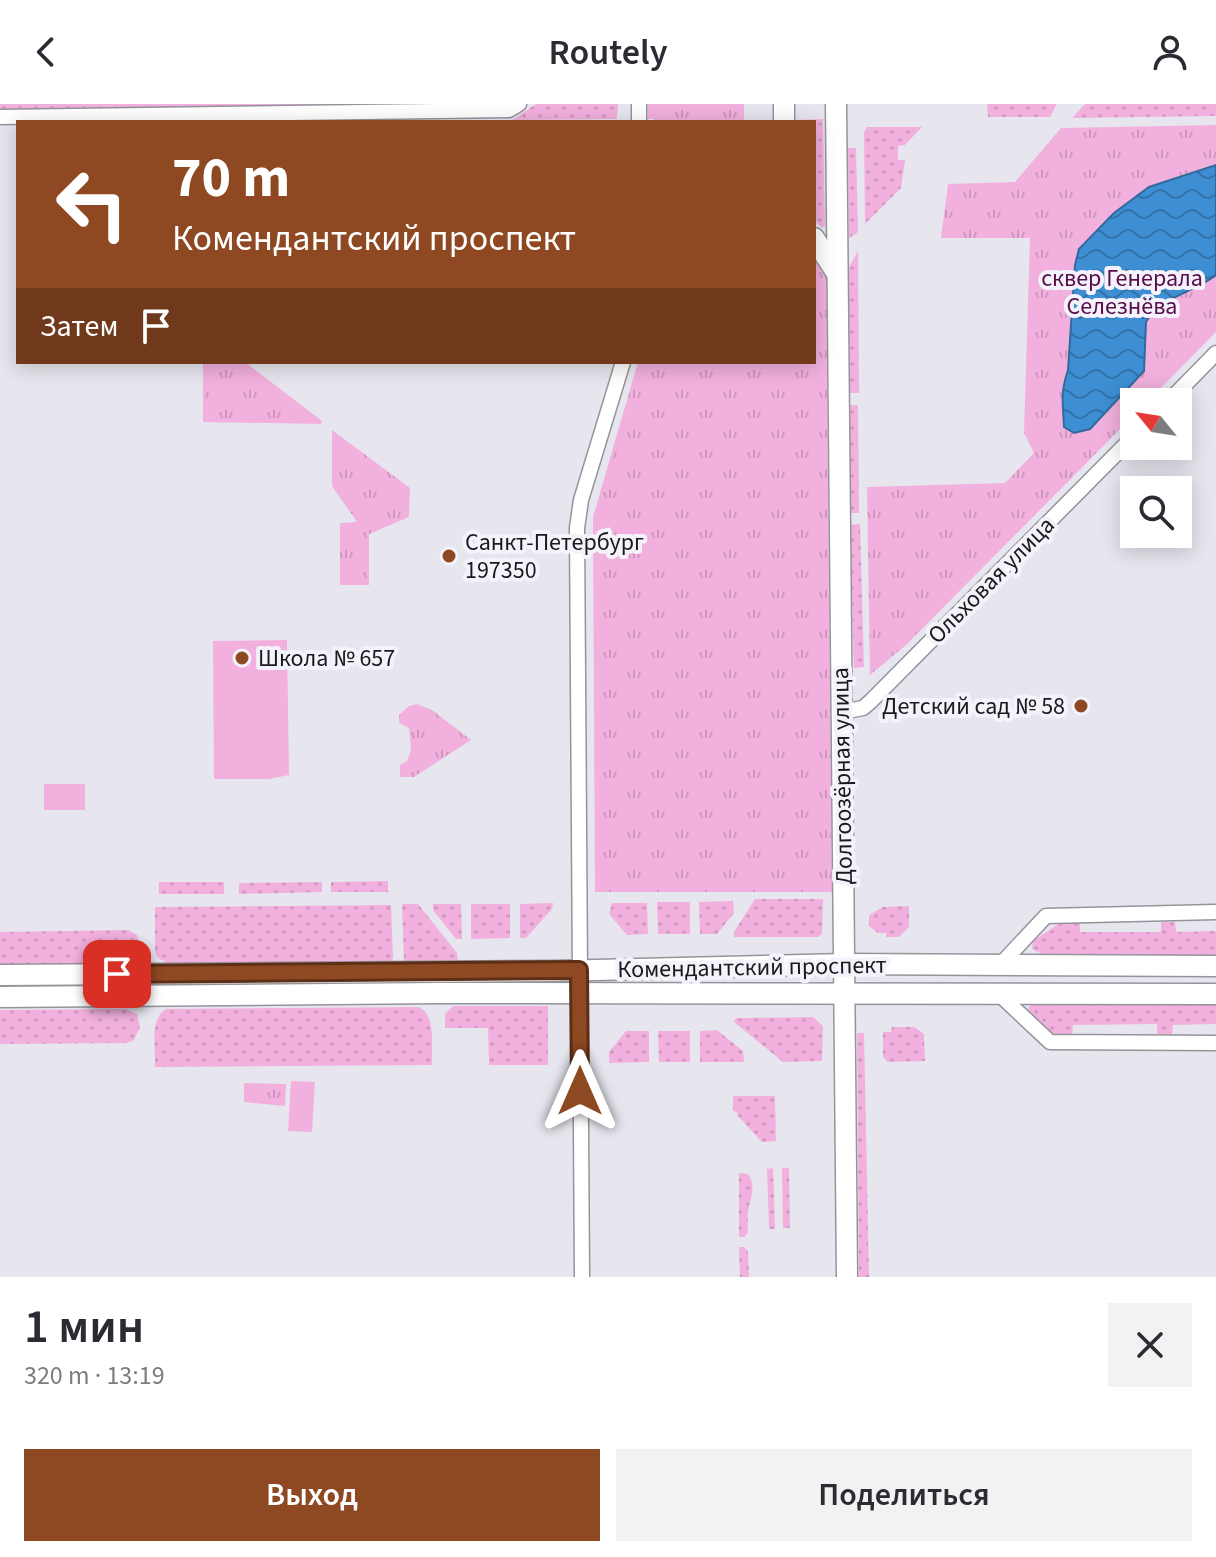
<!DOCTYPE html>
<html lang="ru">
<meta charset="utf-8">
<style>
body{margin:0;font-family:"Source Sans 3",sans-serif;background:#f2f2f3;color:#2b2b33;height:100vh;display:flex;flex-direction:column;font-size:30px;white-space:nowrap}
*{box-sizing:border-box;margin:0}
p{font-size:26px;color:#7c7c81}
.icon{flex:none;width:44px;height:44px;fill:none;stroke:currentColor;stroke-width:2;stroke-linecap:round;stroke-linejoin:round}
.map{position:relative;height:1173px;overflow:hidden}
.sheet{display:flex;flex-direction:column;background:#fff;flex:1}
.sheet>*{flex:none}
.guide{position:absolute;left:16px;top:16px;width:800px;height:244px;border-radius:0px;box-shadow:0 4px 20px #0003;background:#8e4822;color:#fff;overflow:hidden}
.needle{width:52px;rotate:300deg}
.buttons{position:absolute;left:1120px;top:284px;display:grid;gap:16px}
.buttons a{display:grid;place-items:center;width:72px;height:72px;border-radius:0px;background:#fff;box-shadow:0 4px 20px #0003;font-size:40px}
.pin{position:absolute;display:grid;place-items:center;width:68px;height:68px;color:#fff;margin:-34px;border-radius:16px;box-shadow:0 4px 12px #0006}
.me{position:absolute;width:88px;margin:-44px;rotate:0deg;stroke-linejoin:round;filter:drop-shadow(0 0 6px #0008)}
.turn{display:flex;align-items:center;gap:28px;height:168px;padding:0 24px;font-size:36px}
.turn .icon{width:104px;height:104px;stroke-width:2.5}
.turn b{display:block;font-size:56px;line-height:68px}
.then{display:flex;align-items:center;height:76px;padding:0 24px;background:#0003;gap:16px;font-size:30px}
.round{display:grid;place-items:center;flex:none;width:84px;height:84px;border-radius:0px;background:#f2f2f3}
.headline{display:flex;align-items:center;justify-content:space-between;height:136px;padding:0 24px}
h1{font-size:48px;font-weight:600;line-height:60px}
.action{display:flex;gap:16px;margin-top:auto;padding:16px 24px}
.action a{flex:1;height:92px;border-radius:0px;background:#8e4822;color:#fff;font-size:32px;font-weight:600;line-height:92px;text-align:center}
.action a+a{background:#f2f2f3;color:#2b2b33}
header{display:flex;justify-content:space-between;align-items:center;height:104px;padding:0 24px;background:#fff;font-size:36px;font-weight:600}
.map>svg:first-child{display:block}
</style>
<header><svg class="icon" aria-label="back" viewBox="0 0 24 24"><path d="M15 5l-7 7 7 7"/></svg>Routely<svg class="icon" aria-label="person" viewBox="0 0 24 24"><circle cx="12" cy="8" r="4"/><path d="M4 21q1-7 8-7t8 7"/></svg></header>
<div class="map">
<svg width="1216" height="1173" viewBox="0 0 1216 1173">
<defs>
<pattern id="grass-dots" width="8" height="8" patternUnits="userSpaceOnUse" patternTransform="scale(2)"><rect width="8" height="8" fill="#f2b0de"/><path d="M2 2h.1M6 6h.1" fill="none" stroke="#cf97be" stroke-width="1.8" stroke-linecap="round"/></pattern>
<pattern id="park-tufts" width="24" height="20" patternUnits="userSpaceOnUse" patternTransform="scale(2)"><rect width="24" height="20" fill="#f2b0de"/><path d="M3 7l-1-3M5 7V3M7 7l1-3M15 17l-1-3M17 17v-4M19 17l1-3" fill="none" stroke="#cf97be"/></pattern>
<pattern id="water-waves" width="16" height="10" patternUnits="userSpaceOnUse" patternTransform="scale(2)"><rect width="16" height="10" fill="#3d8ed2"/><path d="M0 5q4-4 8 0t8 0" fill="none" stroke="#3273aa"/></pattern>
</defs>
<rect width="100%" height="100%" fill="#e7e6ee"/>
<g fill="url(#grass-dots)">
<polygon points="0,0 503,0 0,6"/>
<polygon points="536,0 618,0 617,15 512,16"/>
<polygon points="987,0 1057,0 1050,13 988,13"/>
<polygon points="1085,0 1216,0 1216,12 1072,14"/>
<polygon points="823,15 825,122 822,124 814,115 814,18 799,18 799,16"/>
<polygon points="867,23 922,23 905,41 898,42 898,56 905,56 901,84 865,120 864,28"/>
<polygon points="848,44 856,44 858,128 849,134"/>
<polygon points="858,147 859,289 850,289 848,165"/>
<polygon points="849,301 858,301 859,409 851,409"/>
<polygon points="860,420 864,563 854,564 850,421"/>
<polygon points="388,777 388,788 331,788 331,778"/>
<rect x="159" y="778" width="65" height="12"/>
<polygon points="322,778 322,788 239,790 239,779"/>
<polygon points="755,795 823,795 822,830 818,833 734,833 734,828"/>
<polygon points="733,797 734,809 717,830 700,830 699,798"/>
<polygon points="657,798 690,798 690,830 658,830"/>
<polygon points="553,799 552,805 526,834 520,834 520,800"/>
<polygon points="612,799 647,799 648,830 627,831 609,810"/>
<polygon points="402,800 418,800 457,849 458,857 404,857"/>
<polygon points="433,800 461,800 462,835 456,835 433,806"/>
<polygon points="471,800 510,800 510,834 471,835"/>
<polygon points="391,801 393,854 389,858 168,860 157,853 155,847 155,803"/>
<polygon points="909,802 909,823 899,833 886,833 886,829 878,829 869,822 869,811 883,803"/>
<polygon points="1063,817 1080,818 1080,828 1161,828 1161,818 1175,818 1176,828 1216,827 1216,851 1044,851 1032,845 1033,837"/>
<polygon points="128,826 137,831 140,842 138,853 130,860 0,861 0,828"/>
<path d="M1216 896V920L1173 921 1172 930H1157V920L1073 921 1072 932C1054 933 1034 923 1028 904L1033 899Z"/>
<polygon points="453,902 548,902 548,961 489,961 488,924 445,924 445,910"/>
<path d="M418 903C437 910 431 943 432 961L155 963C156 945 149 915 166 905Z"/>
<polygon points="126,905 137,910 140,923 134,936 127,939 0,940 0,906"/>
<polygon points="813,913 823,922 822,957 783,958 734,918 736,914"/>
<polygon points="892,923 914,923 924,930 925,957 888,958 883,953 883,928 891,928"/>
<polygon points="717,926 743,947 744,958 700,958 700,927"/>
<polygon points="626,927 649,927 649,958 609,959 609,948"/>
<polygon points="658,927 690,927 690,958 659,958"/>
<polygon points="857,929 864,929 869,1173 859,1173"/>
<polygon points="733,992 775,992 776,1037 762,1038 737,1011 737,1008 733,1007"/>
<polygon points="773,1064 775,1125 769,1125 767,1065"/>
<polygon points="782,1064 789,1064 790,1124 783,1124"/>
<path d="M739 1069 748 1070C757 1083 750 1095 748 1108 747 1115 748 1122 748 1129L744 1133H739Z"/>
<polygon points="739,1143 744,1143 748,1148 749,1173 740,1173"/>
</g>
<g fill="url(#park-tufts)">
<polygon points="648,0 744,0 744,18 654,18 654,15 648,15"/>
<polygon points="1216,21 1216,228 1147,298 1134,298 1134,311 906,541 870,571 867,383 1005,379 1034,349 1024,329 1030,134 941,134 948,80 1015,78 1061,24"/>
<polygon points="814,152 820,159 821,168 826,168 832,788 595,788 593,413 638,258 814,258"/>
<polygon points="203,258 245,258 322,317 321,320 203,318"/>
<polygon points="332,326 410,384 409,413 369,430 369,481 340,481 340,419 357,418 332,382"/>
<polygon points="417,600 432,606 471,636 414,673 400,673 400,661 407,657 411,646 409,624 399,619 399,611 409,602"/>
<polygon points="244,979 286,980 285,1002 244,998"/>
</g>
<g fill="#f2b0de">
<polygon points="287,536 289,671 269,675 214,675 213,537"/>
<rect x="44" y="680" width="41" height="26"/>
<polygon points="291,977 315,978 312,1028 288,1027"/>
</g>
<path fill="url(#water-waves)" stroke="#326b9b" stroke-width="2" d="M1216 61V171C1195 188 1160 193 1146 218L1144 267 1090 325 1074 329 1064 323C1063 299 1060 290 1068 266L1075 161 1079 145 1114 109 1149 83Z"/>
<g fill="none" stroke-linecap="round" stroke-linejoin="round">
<defs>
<g id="minor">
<polyline points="639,0 639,18"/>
<polyline points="0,13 509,6 519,0"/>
<polyline points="1168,298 1216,249"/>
<polyline points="842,608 863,604 871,597 1134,332"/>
<polyline points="1000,861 1046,812 1216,808"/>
<polyline points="1000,891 1050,938 1216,939"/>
<polyline points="582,1173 577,424 581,396 623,258"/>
</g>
<g id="secondary">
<polyline points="836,0 847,1173"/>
<polyline points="784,18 784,0"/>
<polyline points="814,134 836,168"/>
<polyline points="0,871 554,867 844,860 1216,862"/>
<polyline points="0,893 438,889 1216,890"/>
</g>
</defs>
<use href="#minor" stroke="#95949b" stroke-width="17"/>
<use href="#secondary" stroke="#95949b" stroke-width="23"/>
<use href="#minor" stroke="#fff" stroke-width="14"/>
<use href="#secondary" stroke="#fff" stroke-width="20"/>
</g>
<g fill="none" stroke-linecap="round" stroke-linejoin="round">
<defs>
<polyline id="route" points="117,870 579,866 580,987"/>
</defs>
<use href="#route" stroke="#5c2f16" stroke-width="20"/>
<use href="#route" stroke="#8e4822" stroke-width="14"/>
</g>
<g fill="#8e4822" stroke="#f4f3fb" stroke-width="3">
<circle cx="449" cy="452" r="8"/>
<circle cx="242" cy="554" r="8"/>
<circle cx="1081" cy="602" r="8"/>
</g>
<g text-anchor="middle" stroke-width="8" stroke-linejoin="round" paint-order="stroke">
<g font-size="24" fill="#590c4a" stroke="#f4f3fb">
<text x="1122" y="182">сквер Генерала<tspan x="1122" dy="28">Селезнёва</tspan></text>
</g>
<g font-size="24" fill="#1a191c" stroke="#f4f3fb" text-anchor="start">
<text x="465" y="446">Санкт-Петербург<tspan x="465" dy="28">197350</tspan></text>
<text x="258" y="562">Школа № 657</text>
<text x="1065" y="610" text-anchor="end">Детский сад № 58</text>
</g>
<g font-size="24" fill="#1a191c" stroke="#f4f3fb">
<text transform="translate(991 476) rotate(-45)" y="8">Ольховая улица</text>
<text transform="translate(842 672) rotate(-91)" y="8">Долгоозёрная улица</text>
<text transform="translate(752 863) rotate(-1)" y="8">Комендантский проспект</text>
</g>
</g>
</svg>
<div class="buttons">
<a><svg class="needle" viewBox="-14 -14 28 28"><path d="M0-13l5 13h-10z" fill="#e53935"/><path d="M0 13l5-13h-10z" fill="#7c7c81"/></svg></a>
<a><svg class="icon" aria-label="search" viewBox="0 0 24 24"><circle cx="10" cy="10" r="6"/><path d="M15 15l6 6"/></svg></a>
</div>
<div class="pin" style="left:117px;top:870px;background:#d93025"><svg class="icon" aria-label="arrive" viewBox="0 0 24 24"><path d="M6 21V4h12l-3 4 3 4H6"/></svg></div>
<svg class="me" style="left:580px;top:987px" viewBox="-20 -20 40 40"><path d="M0-17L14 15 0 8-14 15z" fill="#8e4822" stroke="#fff" stroke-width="4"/></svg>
<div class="guide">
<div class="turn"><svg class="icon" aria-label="left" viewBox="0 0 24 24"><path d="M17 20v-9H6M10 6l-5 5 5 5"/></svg><div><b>70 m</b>Комендантский проспект</div></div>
<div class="then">Затем<svg class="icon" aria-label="arrive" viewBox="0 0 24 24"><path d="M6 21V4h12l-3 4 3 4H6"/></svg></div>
</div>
</div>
<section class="sheet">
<div class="headline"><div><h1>1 мин</h1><p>320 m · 13:19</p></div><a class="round"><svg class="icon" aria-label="close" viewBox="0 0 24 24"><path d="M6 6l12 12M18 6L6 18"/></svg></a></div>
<div class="action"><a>Выход</a><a>Поделиться</a></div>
</section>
